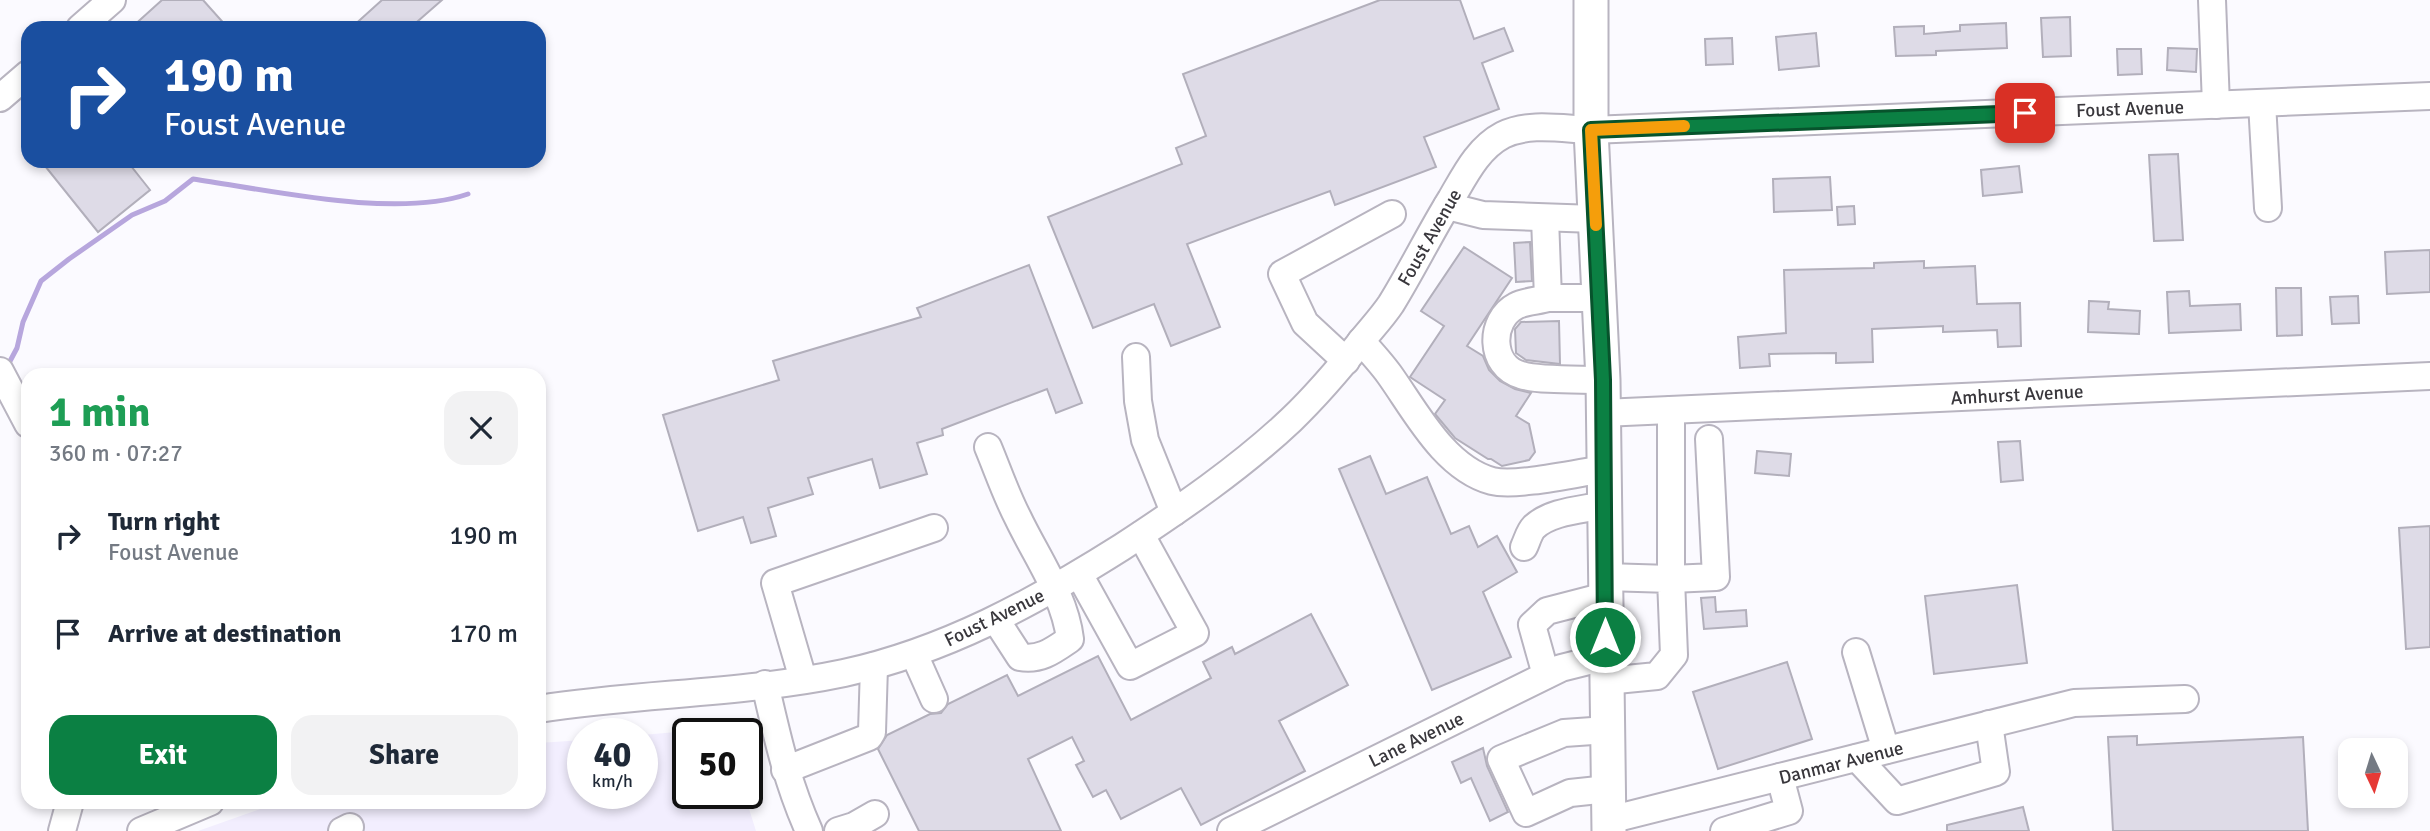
<!DOCTYPE html>
<meta charset="utf-8">
<style>
body{margin:0;font-family:Signika,sans-serif;background:#f2f2f3;color:#1f2937;height:100vh;display:flex;flex-direction:column;font-size:26px;white-space:nowrap}
*{box-sizing:border-box;margin:0}
p{font-size:23px;color:#747a83}
.icon{flex:none;width:38px;height:38px;fill:none;stroke:currentColor;stroke-width:2;stroke-linecap:round;stroke-linejoin:round}
.map{position:relative;flex:1;overflow:hidden}
.sheet{position:absolute;left:21px;top:368px;width:525px;height:441px;display:flex;flex-direction:column;background:#fff;border-radius:21px;box-shadow:0 4px 10px #0003}
.sheet>*{flex:none}
.banner{position:absolute;left:21px;top:21px;width:525px;height:147px;border-radius:21px;box-shadow:0 4px 10px #0003;background:#1a4fa0;color:#fff;overflow:hidden}
.needle{width:46px;rotate:176deg}
.tools{position:absolute;left:2338px;top:738px;display:grid;gap:14px}
.tools a{display:grid;place-items:center;width:70px;height:70px;border-radius:14px;background:#fff;box-shadow:0 4px 10px #0003;font-size:35px}
.speed{position:absolute;left:567px;top:718px;display:flex;gap:14px;font-size:35px;font-weight:700;text-align:center}
.speed>*{display:grid;place-content:center;width:91px;height:91px;border-radius:50%;background:#fff;box-shadow:0 4px 10px #0003;line-height:1}
.speed small{font-size:18px;font-weight:400}
.speed .limit{border:4px solid #111;border-radius:10px;background:#fff;color:#111}
.pin{position:absolute;display:grid;place-items:center;width:60px;height:60px;color:#fff;margin:-30px;border-radius:14px;box-shadow:0 4px 10px #0006}
.me{position:absolute;width:77px;margin:-38px;rotate:0deg;stroke-linejoin:round;filter:drop-shadow(0 0 5px #0008)}
.turn{display:flex;align-items:center;gap:24px;height:147px;padding:0 28px;font-size:32px}
.turn .icon{width:91px;height:91px;stroke-width:2.5}
.turn b{display:block;font-size:49px;line-height:60px}
.round{display:grid;place-items:center;flex:none;width:74px;height:74px;border-radius:21px;background:#f2f2f3}
.overview{display:flex;align-items:center;justify-content:space-between;height:119px;padding:0 28px}
h1{font-size:42px;font-weight:700;line-height:52px;color:#1e9e55}
.button{display:flex;gap:14px;margin-top:auto;padding:14px 28px}
.button a{flex:1;height:80px;border-radius:21px;background:#0b8043;color:#fff;font-size:28px;font-weight:700;line-height:80px;text-align:center}
.button a+a{background:#f2f2f3;color:#1f2937}
ul{padding:0;list-style:none}
li{display:flex;align-items:center;gap:21px;height:98px;padding:0 28px}
li div{flex:1}
li b{display:block;font-size:26px}
li em{font-style:normal}
.map>svg:first-child{display:block}
</style>
<div class="map">
<svg width="2430" height="831" viewBox="0 0 2430 831">
<rect width="100%" height="100%" fill="#fbfaff"/>
<polygon fill="#f2eefe" points="723,728 725,733 688,733 688,793 744,793 756,831 198,831 280,802 539,802 539,743 583,740 583,793 642,793 642,735"/>
<g fill="none" stroke-linecap="round" stroke-linejoin="round">
<path stroke="#b7a6dd" stroke-width="5" d="M9 363 17 348 23 322 41 281 69 259 132 215 165 201 193 179C269 190 396 219 468 194"/>
</g>
<g fill="#dedbe7" stroke="#b2afbb" stroke-width="2">
<polygon points="162,0 203,0 228,28 131,28"/>
<polygon points="382,0 442,0 410,28 351,28"/>
<polygon points="1380,0 1460,0 1474,39 1504,28 1513,51 1482,63 1499,109 1424,137 1436,167 1335,205 1330,191 1187,244 1220,327 1171,346 1154,304 1093,328 1048,217 1182,164 1176,148 1206,136 1183,74"/>
<polygon points="2070,17 2071,56 2043,57 2041,18"/>
<polygon points="2006,23 2007,48 1936,51 1936,55 1896,56 1894,27 1924,26 1924,34 1960,31 1960,25"/>
<polygon points="1816,33 1819,66 1779,70 1776,37"/>
<polygon points="1732,38 1733,64 1706,65 1705,39"/>
<polygon points="2168,48 2197,49 2196,72 2167,70"/>
<polygon points="2117,49 2141,49 2142,74 2118,75"/>
<polygon points="2178,154 2183,240 2154,241 2149,155"/>
<polygon points="41,161 127,161 150,190 98,232"/>
<polygon points="2019,166 2022,192 1983,196 1981,170"/>
<polygon points="1830,177 1832,210 1774,212 1773,179"/>
<polygon points="1854,206 1855,224 1838,225 1837,207"/>
<polygon points="1530,242 1532,281 1516,282 1514,243"/>
<polygon points="1464,247 1512,278 1467,346 1483,356 1489,370 1500,381 1515,389 1531,393 1516,416 1529,424 1535,452 1529,460 1502,466 1491,459 1488,459 1455,438 1435,414 1445,400 1410,377 1444,326 1421,311"/>
<polygon points="2430,250 2430,292 2387,294 2385,252"/>
<polygon points="1924,261 1924,268 1975,266 1977,304 2020,303 2021,346 1998,347 1997,330 1943,332 1943,326 1872,329 1873,362 1836,363 1836,353 1769,354 1770,366 1740,368 1738,337 1786,333 1784,270 1874,268 1874,263"/>
<polygon points="1029,265 1082,403 1056,413 1047,389 942,429 943,435 917,443 927,474 880,488 872,459 808,478 813,494 768,508 776,536 751,543 743,517 698,531 663,415 779,380 773,361 921,317 917,308"/>
<polygon points="2276,288 2301,288 2302,335 2277,336"/>
<polygon points="2189,291 2190,306 2240,304 2241,330 2169,333 2167,292"/>
<polygon points="2358,296 2359,323 2332,324 2330,297"/>
<polygon points="2089,301 2109,302 2108,309 2140,311 2139,334 2088,332"/>
<polygon points="1559,321 1560,364 1526,360 1516,353 1515,329 1521,322"/>
<polygon points="2020,441 2023,480 2001,482 1998,442"/>
<polygon points="1757,451 1791,454 1789,476 1755,473"/>
<polygon points="1370,456 1386,494 1427,477 1451,534 1469,526 1478,547 1497,536 1517,572 1483,592 1511,657 1432,690 1339,469"/>
<polygon points="2430,526 2430,647 2406,649 2399,528"/>
<polygon points="2017,585 2027,663 1934,674 1925,596"/>
<polygon points="1715,597 1716,612 1746,610 1747,626 1704,629 1701,598"/>
<polygon points="1311,614 1348,685 1279,721 1305,771 1201,825 1181,788 1121,819 1106,790 1093,797 1076,765 1084,761 1072,737 1028,759 1061,831 919,831 878,749 887,735 930,714 941,713 948,704 1007,675 1018,696 1098,656 1131,720 1211,678 1203,662 1232,647 1235,654"/>
<polygon points="1787,662 1812,739 1718,769 1693,692"/>
<polygon points="2137,736 2137,745 2303,737 2308,831 2113,831 2108,737"/>
<polygon points="1483,748 1487,766 1508,812 1490,821 1471,778 1461,783 1452,762"/>
<polygon points="2023,807 2029,831 1947,831 1947,825"/>
</g>
<g fill="none" stroke-linecap="round" stroke-linejoin="round">
<defs>
<g id="minor">
<polyline points="2212,0 2216,105"/>
<polyline points="80,28 112,0"/>
<polyline points="0,98 28,74"/>
<polyline points="2262,103 2268,208"/>
<polyline points="1447,206 1483,215 1595,219"/>
<polyline points="1545,218 1548,298 1599,298"/>
<path d="M1548 298C1539 301 1525 301 1516 306 1489 320 1489 366 1521 375 1540 381 1582 379 1603 380"/>
<path d="M1361 341C1371 352 1381 363 1389 374 1415 410 1444 468 1492 481 1516 487 1577 473 1604 469"/>
<polyline points="1136,357 1138,401 1145,440 1174,512"/>
<polyline points="1346,361 1305,323 1282,274 1392,214"/>
<polyline points="0,371 28,424"/>
<polyline points="1671,410 1671,579 1716,577 1709,439"/>
<polyline points="1603,413 2430,376"/>
<path d="M988 447C998 471 1006 495 1018 518 1036 556 1065 596 1070 639 1054 650 1040 661 1020 657L996 620"/>
<path d="M1524 547C1527 541 1529 532 1534 527 1551 511 1582 510 1604 505"/>
<polyline points="1079,574 1130,666 1195,633 1141,535"/>
<polyline points="1605,577 1671,579 1674,655 1657,676 1606,681"/>
<polyline points="1856,652 1886,750"/>
<polyline points="914,654 934,699"/>
<polyline points="1546,675 1532,625 1547,611 1605,596"/>
<polyline points="803,679 775,583 934,528"/>
<path d="M765 684C777 736 787 782 809 831"/>
<path d="M539 709C640 693 744 694 844 673 945 651 1035 602 1122 547 1180 509 1240 468 1291 420 1317 395 1340 368 1363 339 1372 328 1383 316 1391 304 1412 270 1430 233 1451 199 1465 175 1478 148 1503 135 1529 122 1563 129 1591 130L2430 96"/>
<polyline points="1607,730 1564,733 1501,759 1526,813 1570,793 1608,789"/>
<polyline points="1857,758 1897,801 1996,772 1989,724"/>
<polyline points="785,770 869,737 872,732 874,666"/>
<polyline points="1609,820 2074,703 2185,699"/>
<polyline points="62,831 70,802"/>
<polyline points="141,831 210,802"/>
<polyline points="342,831 350,827"/>
<polyline points="838,831 854,826 875,814"/>
<polyline points="1231,831 1561,668 1605,657"/>
<polyline points="1724,831 1789,811 1780,777"/>
</g>
<polyline id="major" points="1591,0 1591,130 1603,380 1609,831"/>
</defs>
<use href="#minor" stroke="#b8b4c0" stroke-width="30"/>
<use href="#major" stroke="#b8b4c0" stroke-width="37"/>
<use href="#minor" stroke="#fff" stroke-width="26"/>
<use href="#major" stroke="#fff" stroke-width="33"/>
</g>
<g fill="none" stroke-linecap="round" stroke-linejoin="round">
<defs>
<polyline id="route" points="1605,637 1603,380 1591,130 2025,113"/>
</defs>
<use href="#route" stroke="#07532c" stroke-width="18"/>
<use href="#route" stroke="#0b8043" stroke-width="12"/>
<polyline stroke="#f59e0b" stroke-width="12" points="1596,225 1591,130 1684,126"/>
</g>
<g text-anchor="middle" stroke-width="7" stroke-linejoin="round" paint-order="stroke">
<g font-size="19" fill="#39373c" stroke="#fff">
<text transform="translate(2130 108) rotate(-2)" y="7">Foust Avenue</text>
<text transform="translate(1429 237) rotate(-60)" y="7">Foust Avenue</text>
<text transform="translate(2017 394) rotate(-3)" y="7">Amhurst Avenue</text>
<text transform="translate(994 617) rotate(-26)" y="7">Foust Avenue</text>
<text transform="translate(1416 739) rotate(-26)" y="7">Lane Avenue</text>
<text transform="translate(1841 762) rotate(-14)" y="7">Danmar Avenue</text>
</g>
</g>
</svg>
<div class="tools">
<a><svg class="needle" viewBox="-14 -14 28 28"><path d="M0-13l5 13h-10z" fill="#e53935"/><path d="M0 13l5-13h-10z" fill="#747a83"/></svg></a>
</div>
<div class="speed"><div>40<small>km/h</small></div><div class="limit">50</div></div>
<div class="pin" style="left:2025px;top:113px;background:#d93025"><svg class="icon" aria-label="arrive" viewBox="0 0 24 24"><path d="M6 21V4h12l-3 4 3 4H6"/></svg></div>
<svg class="me" style="left:1605px;top:637px" viewBox="-20 -20 40 40"><circle r="17" fill="#0b8043" stroke="#fff" stroke-width="3"/><path d="M0-11L8 9 0 5-8 9z" fill="#fff"/></svg>
<div class="banner">
<div class="turn"><svg class="icon" aria-label="right" viewBox="0 0 24 24"><path d="M7 20v-9h11M14 6l5 5-5 5"/></svg><div><b>190 m</b>Foust Avenue</div></div>
</div>
<section class="sheet">
<div class="overview"><div><h1>1 min</h1><p>360 m · 07:27</p></div><a class="round"><svg class="icon" aria-label="close" viewBox="0 0 24 24"><path d="M6 6l12 12M18 6L6 18"/></svg></a></div>
<ul>
<li><svg class="icon" aria-label="right" viewBox="0 0 24 24"><path d="M7 20v-9h11M14 6l5 5-5 5"/></svg><div><b>Turn right</b><p>Foust Avenue</p></div><em>190 m</em></li>
<li><svg class="icon" aria-label="arrive" viewBox="0 0 24 24"><path d="M6 21V4h12l-3 4 3 4H6"/></svg><div><b>Arrive at destination</b></div><em>170 m</em></li>
</ul>
<div class="button"><a>Exit</a><a>Share</a></div>
</section>
</div>
